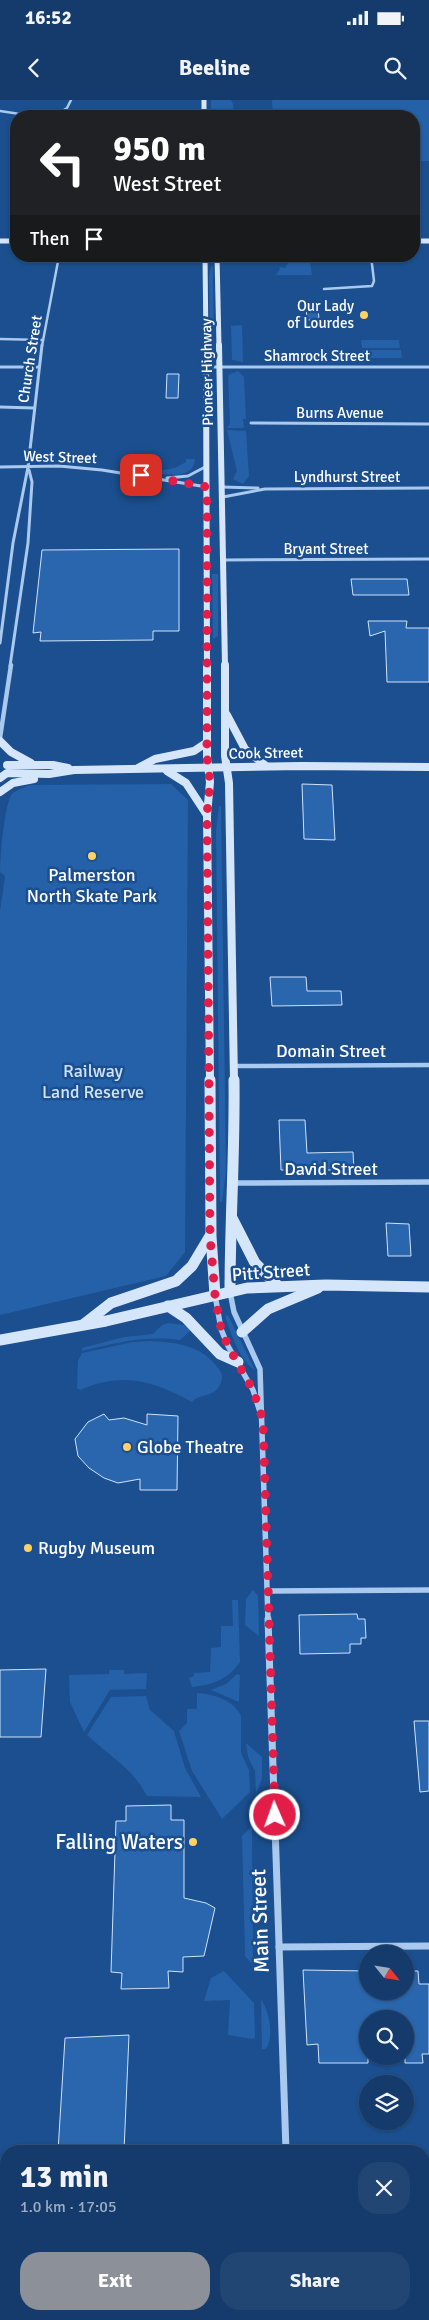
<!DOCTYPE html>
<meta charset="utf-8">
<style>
body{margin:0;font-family:Signika,sans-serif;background:#214673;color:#f1f3f6;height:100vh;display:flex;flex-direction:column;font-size:19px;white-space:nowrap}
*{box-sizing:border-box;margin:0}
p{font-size:16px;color:#9dadc1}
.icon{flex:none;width:28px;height:28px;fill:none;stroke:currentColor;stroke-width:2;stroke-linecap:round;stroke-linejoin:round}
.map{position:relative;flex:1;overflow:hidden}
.drawer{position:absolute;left:0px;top:2045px;width:430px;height:175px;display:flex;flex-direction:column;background:#143b6b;border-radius:20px 20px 0 0;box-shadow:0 1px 4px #0004,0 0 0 1px #33557e}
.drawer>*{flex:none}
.hud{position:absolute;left:10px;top:10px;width:410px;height:152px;border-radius:20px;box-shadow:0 1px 4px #0004,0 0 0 1px #33557e;background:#202124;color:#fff;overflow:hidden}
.needle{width:32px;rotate:120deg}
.controls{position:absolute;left:359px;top:1845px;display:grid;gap:10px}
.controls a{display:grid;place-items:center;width:55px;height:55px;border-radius:50%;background:#143b6b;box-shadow:0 1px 4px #0004,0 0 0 1px #33557e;font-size:25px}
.pin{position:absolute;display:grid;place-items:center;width:42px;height:42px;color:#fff;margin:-21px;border-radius:10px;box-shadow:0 2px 8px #0006}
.me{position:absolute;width:55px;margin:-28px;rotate:358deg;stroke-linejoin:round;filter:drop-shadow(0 0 4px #0008)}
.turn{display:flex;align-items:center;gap:18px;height:105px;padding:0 20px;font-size:22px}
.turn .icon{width:65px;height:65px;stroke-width:2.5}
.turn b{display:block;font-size:35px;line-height:42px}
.then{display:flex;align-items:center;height:48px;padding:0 20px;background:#0003;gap:10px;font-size:19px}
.round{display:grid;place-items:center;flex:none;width:52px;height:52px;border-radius:20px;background:#214673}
.summary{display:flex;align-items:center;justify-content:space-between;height:85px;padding:0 20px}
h1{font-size:30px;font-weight:800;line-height:38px}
.cta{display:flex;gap:10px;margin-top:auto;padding:10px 20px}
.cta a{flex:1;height:58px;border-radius:20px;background:#8c9099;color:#fff;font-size:20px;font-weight:800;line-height:58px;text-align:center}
.cta a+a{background:#214673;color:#f1f3f6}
.status{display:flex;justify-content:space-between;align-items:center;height:35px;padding:0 25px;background:#143b6b;direction:ltr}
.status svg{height:14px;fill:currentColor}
header{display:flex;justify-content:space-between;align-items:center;height:65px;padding:0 20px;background:#143b6b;font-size:22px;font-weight:800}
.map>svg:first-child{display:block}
</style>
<div class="status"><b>16:52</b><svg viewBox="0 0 49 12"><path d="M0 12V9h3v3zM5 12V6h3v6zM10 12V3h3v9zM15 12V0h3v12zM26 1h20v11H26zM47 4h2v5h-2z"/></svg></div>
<header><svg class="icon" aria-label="back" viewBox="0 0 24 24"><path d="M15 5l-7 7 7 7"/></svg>Beeline<svg class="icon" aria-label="search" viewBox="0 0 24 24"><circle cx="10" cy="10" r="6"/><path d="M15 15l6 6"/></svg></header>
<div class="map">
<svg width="429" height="2220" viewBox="0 0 429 2220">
<rect width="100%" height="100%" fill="#1b4f8f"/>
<g fill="#2461a8">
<polygon points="211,0 231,0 233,4 234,16 211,16"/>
<polygon points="272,0 429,0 429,61 414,61 414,16 273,16"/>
<polygon points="293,156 309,156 312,175 276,175 280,169 279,167 285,168"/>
<polygon points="211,167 213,167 214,260 211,260 210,257 209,176"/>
<polygon points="242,225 243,262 232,260 231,226"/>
<polygon points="361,240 399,240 400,248 362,248"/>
<polygon points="363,250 401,250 402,258 364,258"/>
<polygon points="238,271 244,277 246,319 243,319 244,328 227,328 230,324 228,275"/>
<polygon points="227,330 246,331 249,376 243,384 233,379 237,371"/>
<path d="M186 359H195C193 381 165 374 150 372L175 368 186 362Z"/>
<polygon points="212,474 218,474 218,536 213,539"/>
<path d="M171 684 188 700 185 1152 166 1176 0 1215V811L5 776 0 772C0 757 4 705 12 694 16 690 25 687 30 685Z"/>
<polygon points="219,706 221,706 226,1071 222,1102 220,1102 216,731"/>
<path d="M228 1215 255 1270C239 1260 231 1233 225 1216Z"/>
<path d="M168 1223 184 1225 191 1230 180 1240C145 1235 115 1243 82 1251V1248L124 1237 153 1234 162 1225Z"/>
<path d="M149 1241C175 1242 202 1245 218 1268 224 1275 223 1281 218 1288 210 1298 198 1294 192 1302 154 1281 122 1271 80 1290L77 1288 78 1261 82 1253 133 1242Z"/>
<polygon points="253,1490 258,1496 259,1536 245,1525 246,1499"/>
<path d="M232 1500H238L240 1562C229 1579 212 1585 192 1587L189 1578 194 1576V1573L210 1572 211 1548 221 1547V1526H233Z"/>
<polygon points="109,1570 124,1570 124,1574 147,1573 146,1589 110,1590 84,1632 70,1602 69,1575 109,1574"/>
<polygon points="237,1574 240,1575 239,1602 211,1590 226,1584"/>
<path d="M197 1593C213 1594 234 1600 241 1616V1653L249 1670 250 1692 222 1719 192 1671 179 1631 187 1623V1609H197Z"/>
<path d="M146 1596 150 1610 174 1631 185 1668 201 1697 147 1696C131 1666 110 1657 87 1635L111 1597Z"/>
<polygon points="246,1643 262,1657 262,1678 256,1694 255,1671 248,1657"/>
<polygon points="252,1726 253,1865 245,1856 242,1736"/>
<polygon points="224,1871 254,1903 255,1938 252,1939 228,1935 230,1900 204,1901 211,1878"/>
<path d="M261 1900C269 1909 275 1940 265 1949H262Z"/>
</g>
<g fill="#2a66ad" stroke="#cfe3fa">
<polygon points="306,207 318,207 319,220 307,220"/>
<polygon points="167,274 179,274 178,298 166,298"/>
<polygon points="179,449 179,531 153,531 153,540 40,541 41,532 33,533 42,450"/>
<polygon points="351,479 407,479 409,495 353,495"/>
<polygon points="368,521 407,521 406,528 429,528 429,582 387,582 385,531 370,536"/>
<polygon points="302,684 332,685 335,740 304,739"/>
<polygon points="270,877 306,877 307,891 341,891 342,905 272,906"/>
<polygon points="279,1020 305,1020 307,1053 353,1052 354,1070 281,1070"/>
<polygon points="386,1123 409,1124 411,1156 388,1156"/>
<polygon points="104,1314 109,1320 124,1318 147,1325 147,1314 178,1316 177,1390 140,1390 140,1379 118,1383 104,1378 89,1368 78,1356 75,1339 88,1322"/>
<polygon points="357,1514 358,1519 365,1519 366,1538 361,1538 361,1544 350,1544 350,1553 300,1554 299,1515"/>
<polygon points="46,1569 41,1637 0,1637 0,1570"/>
<polygon points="414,1621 429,1621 429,1691 420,1692"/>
<polygon points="171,1705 171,1720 184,1720 184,1798 206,1803 215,1808 204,1856 183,1857 183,1872 168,1871 169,1888 121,1889 122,1873 111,1872 116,1721 126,1721 126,1706"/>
<polygon points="303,1870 368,1871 368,1891 405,1891 405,1871 418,1871 419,1884 429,1884 429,1954 422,1954 423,1963 405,1963 405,1919 368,1919 368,1963 319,1963 318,1944 307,1945"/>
<polygon points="129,1935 124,2051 58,2051 65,1938"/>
</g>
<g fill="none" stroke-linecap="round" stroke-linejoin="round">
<g stroke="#a9c9ee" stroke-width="2.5">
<polyline points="0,11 33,16"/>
<polyline points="54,16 67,8 71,0"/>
<polyline points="324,189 372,186 374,181 371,156"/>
<polyline points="0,239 43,240"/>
<polyline points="42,246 59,156"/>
</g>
<g stroke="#a9c9ee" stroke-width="3">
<polyline points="0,267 39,267"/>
<polyline points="206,267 429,267"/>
<polyline points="0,307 34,308"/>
<polyline points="251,323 429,324"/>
<polyline points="0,367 59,366 102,370 207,387"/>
<polyline points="167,378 188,376 207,366"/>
<polyline points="222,387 258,388"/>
<polyline points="223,397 265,389 429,388"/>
<polyline points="223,460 429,459"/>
<polyline points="0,543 13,443 28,367 42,245"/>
<polyline points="10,566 28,443 32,382 29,370"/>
</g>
<g stroke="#a9c9ee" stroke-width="4.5">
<polyline points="0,638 11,565"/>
<polyline points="234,966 429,965"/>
</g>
<g stroke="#a9c9ee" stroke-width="5.5">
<polyline points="234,1083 429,1082"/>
<polyline points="230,1192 234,1212 260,1269 268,1520"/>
<polyline points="215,1195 221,1229 228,1246 253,1290 260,1312"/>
<polyline points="268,1491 429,1490"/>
</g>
<g stroke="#a9c9ee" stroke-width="7">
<polyline points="268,1519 286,2051"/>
<polyline points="279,1847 429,1846"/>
<polyline points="0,2156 6,2156"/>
<polyline points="424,2165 429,2165"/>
<polyline points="424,2203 429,2203"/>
<polyline points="0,2206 6,2205"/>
<polyline points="278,2214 292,2218 307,2214"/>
</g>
<g stroke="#d6e6fa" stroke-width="5">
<polyline points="204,0 204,16"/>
<polyline points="0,141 16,141"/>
<polyline points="414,141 429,141"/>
<polyline points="205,156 206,246"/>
<polyline points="217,156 219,246"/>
</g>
<g stroke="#d6e6fa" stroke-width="6">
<polyline points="206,245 207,566"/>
<polyline points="219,245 225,566"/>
</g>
<g stroke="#d6e6fa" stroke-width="8">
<polyline points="207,565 207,657 210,682 207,715 210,981"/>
<polyline points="225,565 225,656 229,683 234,981"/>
<polyline points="227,615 245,649 265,665"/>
<polyline points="0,641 11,652 31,663"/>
<polyline points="7,665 53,665 68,668"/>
<polyline points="138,668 155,659 194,651 206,643"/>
<polyline points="167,671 186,683 207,715"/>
<polyline points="0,678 7,673 49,674 74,670 301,666 429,667"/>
<polyline points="0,692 13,683 34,679"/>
</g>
<g stroke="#d6e6fa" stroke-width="11">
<polyline points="210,980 211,1136 215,1195"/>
<polyline points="232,1118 255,1163 278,1186"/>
<path d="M230 1192C230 1121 235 1051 234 980"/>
<polyline points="168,1206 186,1218 220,1254 238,1262"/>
<polyline points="84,1224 111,1203 176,1181 192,1166 210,1136"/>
<polyline points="242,1232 268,1209 318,1188"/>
<polyline points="0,1240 106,1221 247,1188 326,1185 429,1187"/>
</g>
</g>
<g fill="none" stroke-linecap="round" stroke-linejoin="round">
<polyline stroke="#e11d48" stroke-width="9" stroke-dasharray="0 16.2" points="141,375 207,387 207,657 210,682 207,715 210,1136 215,1195 221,1229 228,1246 253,1290 263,1320 275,1715"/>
</g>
<g fill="#ffd166" stroke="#1b4f8f" stroke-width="2">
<circle cx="364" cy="215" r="5"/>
<circle cx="92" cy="756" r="5"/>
<circle cx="127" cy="1347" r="5"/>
<circle cx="28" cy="1448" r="5"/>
<circle cx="193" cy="1742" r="5"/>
</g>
<g text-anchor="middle" stroke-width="5" stroke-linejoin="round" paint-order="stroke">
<g font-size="15" fill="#fff" stroke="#1b4f8f" text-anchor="end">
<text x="354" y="211">Our Lady<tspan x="354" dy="17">of Lourdes</tspan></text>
</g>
<g font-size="15" fill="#fff" stroke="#1b4f8f">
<text x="317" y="261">Shamrock Street</text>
<text transform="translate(30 259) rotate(-81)" y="5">Church Street</text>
<text transform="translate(207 272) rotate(-91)" y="5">Pioneer Highway</text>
<text x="340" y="318">Burns Avenue</text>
<text transform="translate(60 357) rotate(2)" y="5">West Street</text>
<text x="347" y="382">Lyndhurst Street</text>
<text x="326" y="454">Bryant Street</text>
<text transform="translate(266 653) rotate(-1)" y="5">Cook Street</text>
</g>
<g font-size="18" fill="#fff" stroke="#1b4f8f" text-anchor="start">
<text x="92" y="781" text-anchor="middle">Palmerston<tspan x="92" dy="21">North Skate Park</tspan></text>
<text x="137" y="1353">Globe Theatre</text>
<text x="38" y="1454">Rugby Museum</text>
</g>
<g font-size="18" fill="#fff" stroke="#1b4f8f">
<text x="331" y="957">Domain Street</text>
<text x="331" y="1075">David Street</text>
<text transform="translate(271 1172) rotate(-4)" y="6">Pitt Street</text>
</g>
<g font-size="18" fill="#cfe3fa" stroke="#1b4f8f">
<text x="93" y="977">Railway<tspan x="93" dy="21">Land Reserve</tspan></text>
</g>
<g font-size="21" fill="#fff" stroke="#1b4f8f" text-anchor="end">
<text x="183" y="1749">Falling Waters</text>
</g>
<g font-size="21" fill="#fff" stroke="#1b4f8f">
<text transform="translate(260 1821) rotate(-92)" y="7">Main Street</text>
</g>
</g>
</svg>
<div class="controls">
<a><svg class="needle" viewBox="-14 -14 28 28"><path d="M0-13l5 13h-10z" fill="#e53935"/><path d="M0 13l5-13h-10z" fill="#9dadc1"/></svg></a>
<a><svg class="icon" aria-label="search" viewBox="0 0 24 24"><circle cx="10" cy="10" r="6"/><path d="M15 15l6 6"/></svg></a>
<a><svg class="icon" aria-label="layers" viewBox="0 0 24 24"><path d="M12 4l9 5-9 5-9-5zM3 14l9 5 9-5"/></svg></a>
</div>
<div class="pin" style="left:141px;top:375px;background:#d93025"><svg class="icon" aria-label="arrive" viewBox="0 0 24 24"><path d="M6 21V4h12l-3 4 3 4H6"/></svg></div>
<svg class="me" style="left:275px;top:1715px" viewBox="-20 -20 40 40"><circle r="17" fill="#e11d48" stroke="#fff" stroke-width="3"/><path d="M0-11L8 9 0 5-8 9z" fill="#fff"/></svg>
<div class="hud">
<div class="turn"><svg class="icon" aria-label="left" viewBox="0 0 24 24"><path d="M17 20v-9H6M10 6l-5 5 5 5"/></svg><div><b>950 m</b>West Street</div></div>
<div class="then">Then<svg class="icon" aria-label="arrive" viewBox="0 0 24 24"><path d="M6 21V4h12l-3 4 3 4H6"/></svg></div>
</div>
<section class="drawer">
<div class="summary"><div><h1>13 min</h1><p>1.0 km · 17:05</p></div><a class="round"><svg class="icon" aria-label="close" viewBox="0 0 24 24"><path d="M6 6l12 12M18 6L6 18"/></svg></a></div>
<div class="cta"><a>Exit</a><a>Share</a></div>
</section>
</div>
